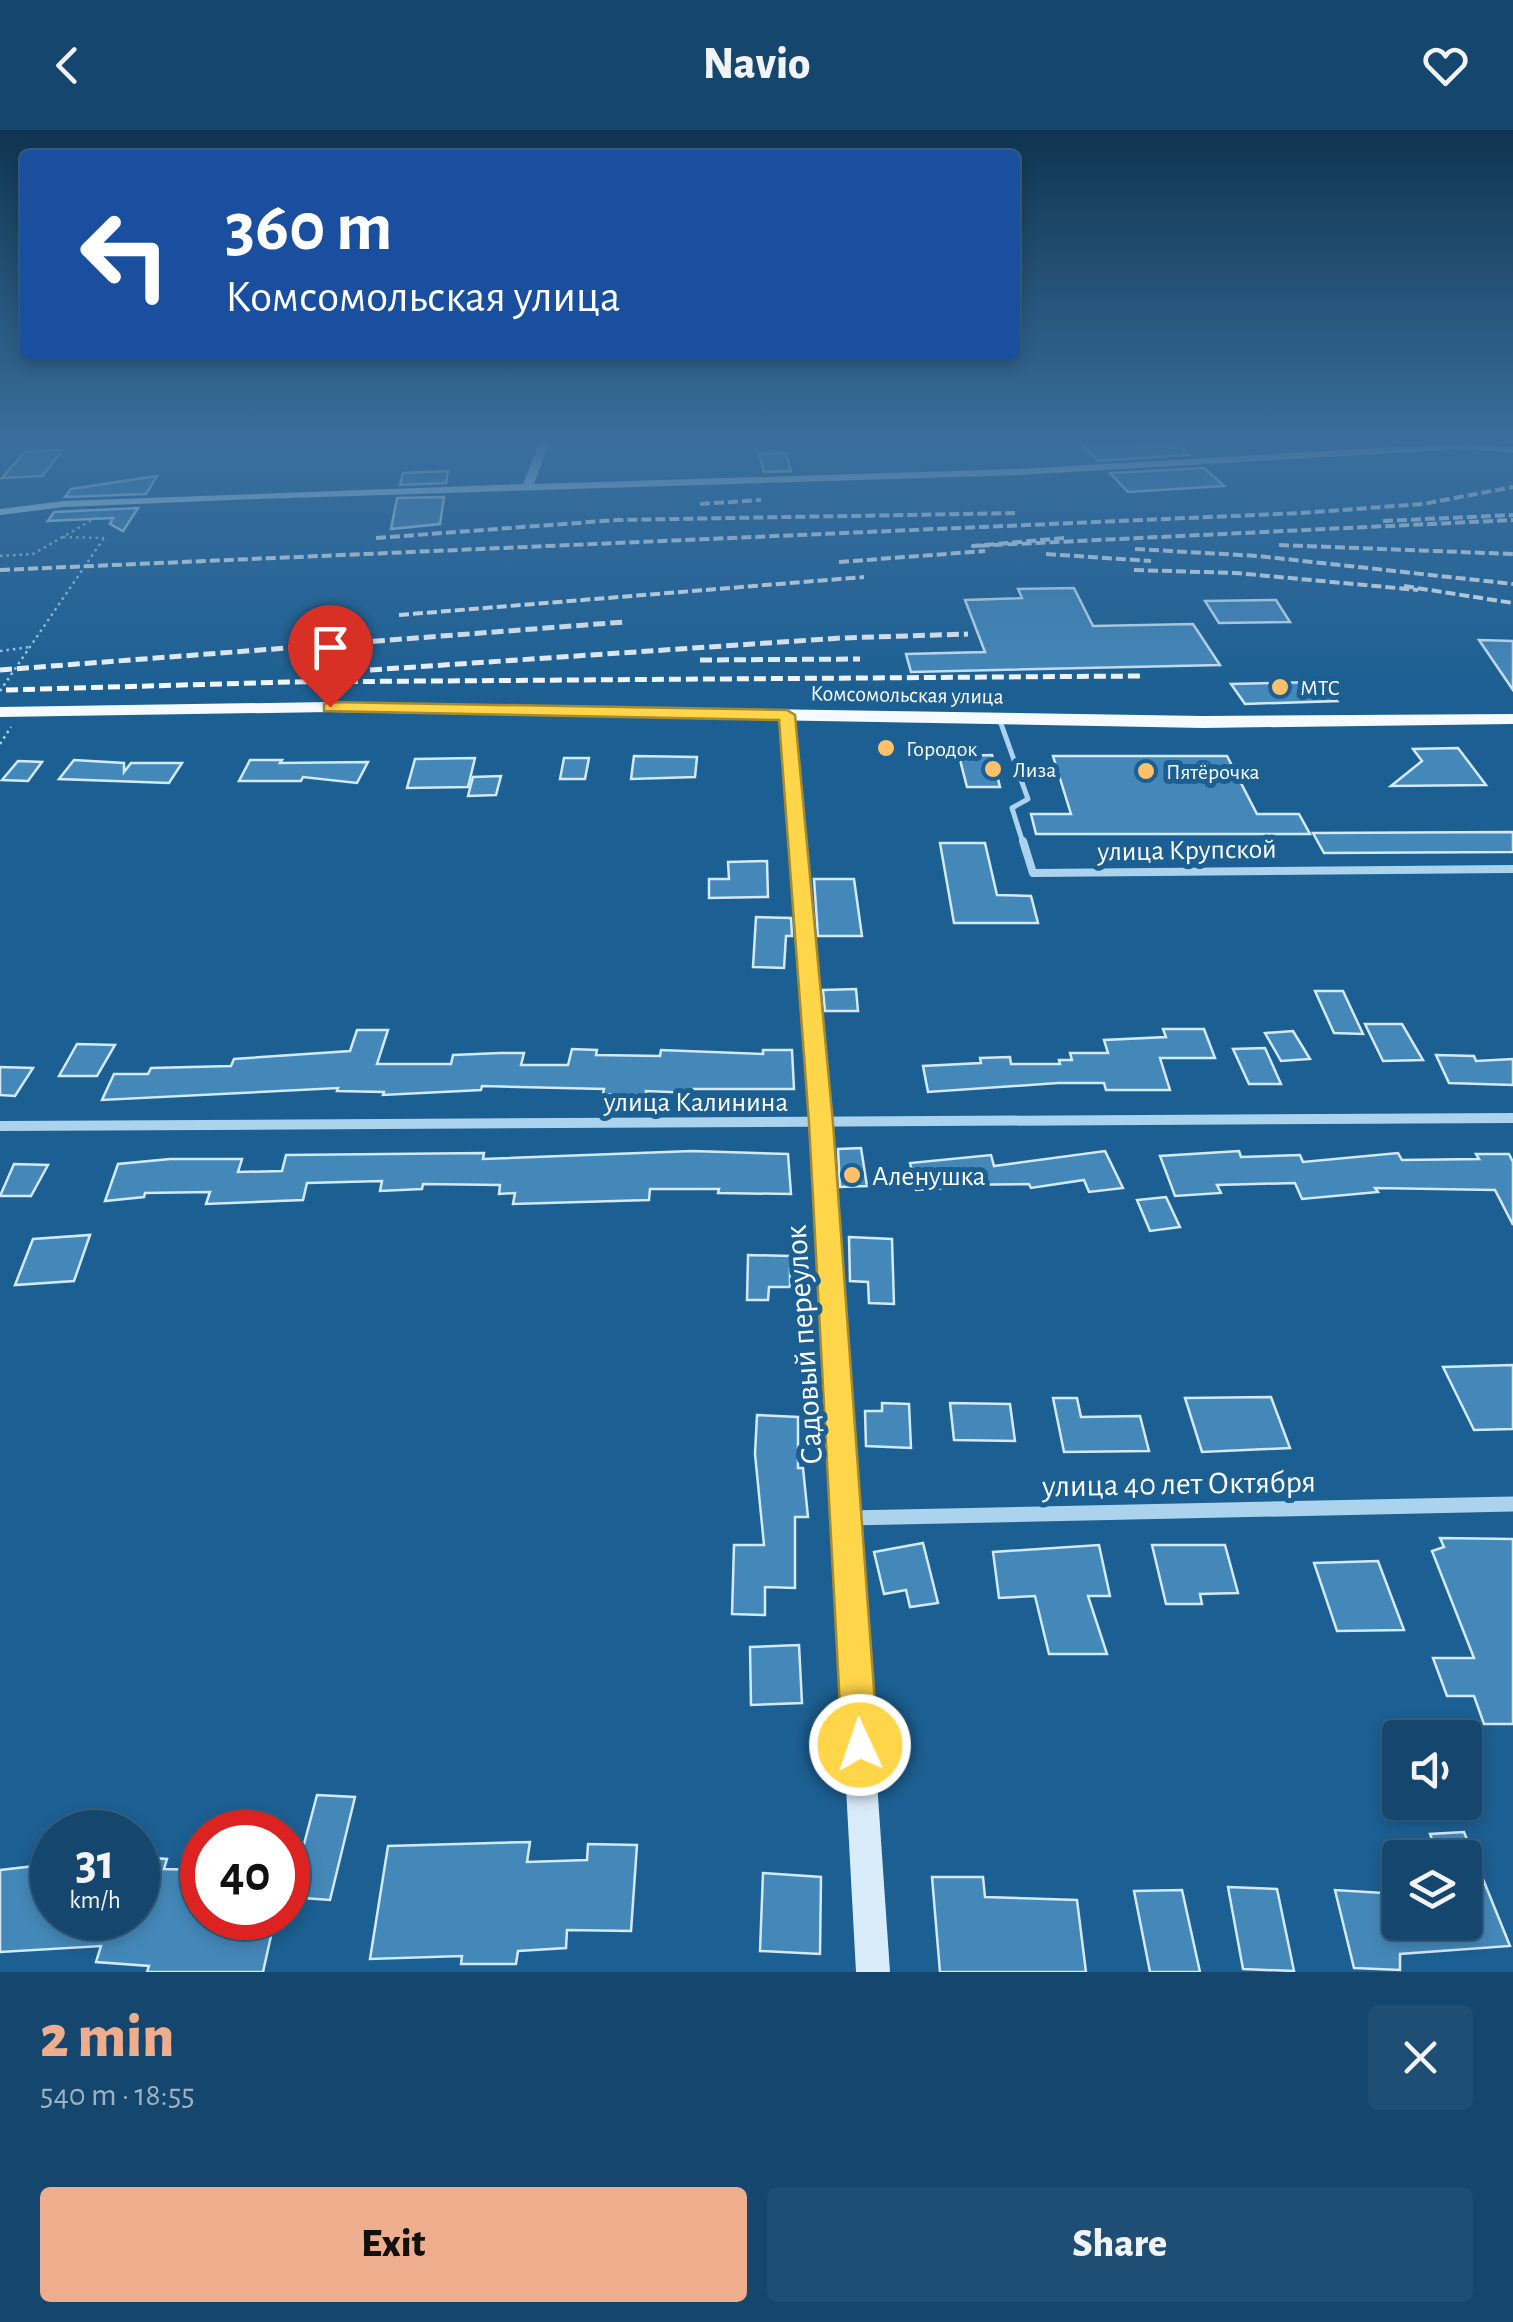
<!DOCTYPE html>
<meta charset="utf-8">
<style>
body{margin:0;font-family:"Alegreya Sans",sans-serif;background:#1e4e73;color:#f1f3f6;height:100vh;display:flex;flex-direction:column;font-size:38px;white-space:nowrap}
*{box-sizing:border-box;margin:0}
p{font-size:32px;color:#9db2c2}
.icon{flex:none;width:55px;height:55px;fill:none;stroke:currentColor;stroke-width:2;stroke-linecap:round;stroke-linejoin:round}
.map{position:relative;height:1842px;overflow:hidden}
.details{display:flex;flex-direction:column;background:#15476e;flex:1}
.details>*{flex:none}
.top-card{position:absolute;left:20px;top:20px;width:1000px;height:210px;border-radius:10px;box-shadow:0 5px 15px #0003,0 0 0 2px #345f81;background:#1a4fa0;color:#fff;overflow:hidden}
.fabs{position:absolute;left:1382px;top:1590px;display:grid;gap:20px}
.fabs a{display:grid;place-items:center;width:100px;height:100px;border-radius:10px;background:#15476e;box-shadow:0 5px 15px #0003,0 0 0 2px #345f81;font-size:50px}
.speed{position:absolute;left:30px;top:1680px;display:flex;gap:20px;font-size:50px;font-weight:700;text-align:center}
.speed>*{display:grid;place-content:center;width:130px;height:130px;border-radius:50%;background:#15476e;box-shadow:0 5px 15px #0003,0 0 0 2px #345f81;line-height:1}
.speed small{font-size:25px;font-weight:400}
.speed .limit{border:15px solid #d22;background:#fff;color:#111}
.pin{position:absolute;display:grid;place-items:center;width:85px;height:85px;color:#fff;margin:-102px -42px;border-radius:50% 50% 50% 0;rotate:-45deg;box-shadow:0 0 10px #0007}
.pin .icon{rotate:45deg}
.me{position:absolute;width:110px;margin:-55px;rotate:357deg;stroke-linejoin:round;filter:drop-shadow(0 0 8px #0008)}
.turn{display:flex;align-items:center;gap:35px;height:210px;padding:0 40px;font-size:45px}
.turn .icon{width:130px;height:130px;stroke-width:2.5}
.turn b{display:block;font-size:70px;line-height:85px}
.round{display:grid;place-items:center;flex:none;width:105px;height:105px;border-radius:10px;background:#1e4e73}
.headline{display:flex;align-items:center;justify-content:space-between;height:170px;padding:0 40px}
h1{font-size:60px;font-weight:800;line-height:75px;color:#eead8d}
.primary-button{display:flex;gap:20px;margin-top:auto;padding:20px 40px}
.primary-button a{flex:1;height:115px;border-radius:10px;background:#eead8d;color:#111;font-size:40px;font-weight:800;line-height:115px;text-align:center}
.primary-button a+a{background:#1e4e73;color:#f1f3f6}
header{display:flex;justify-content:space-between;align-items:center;height:130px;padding:0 40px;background:#15476e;font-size:45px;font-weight:800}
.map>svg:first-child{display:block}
</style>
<header><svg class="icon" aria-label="back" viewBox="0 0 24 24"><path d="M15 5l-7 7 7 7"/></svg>Navio<svg class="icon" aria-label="heart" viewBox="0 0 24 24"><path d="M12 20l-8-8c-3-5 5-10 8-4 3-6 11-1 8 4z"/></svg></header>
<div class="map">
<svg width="1513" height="1842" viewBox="0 0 1513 1842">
<rect width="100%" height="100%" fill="#1c5f92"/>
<g fill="#4488b9" stroke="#d3eafa" stroke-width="2.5">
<polygon points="1078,311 1143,311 1143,316 1178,314 1190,325 1098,331"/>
<polygon points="63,320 42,346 2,348 25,322"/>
<polygon points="786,323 791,341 764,342 759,324"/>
<polygon points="1204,338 1224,356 1128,362 1110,343"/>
<polygon points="448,341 446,353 400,355 403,343"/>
<polygon points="157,346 146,364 65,367 71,359"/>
<polygon points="444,367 440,394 391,399 397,368"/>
<polygon points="138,378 123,401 110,394 113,388 48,391 54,382"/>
<polygon points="1074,458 1093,496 1193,494 1220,535 911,542 906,524 985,522 965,470 1022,468 1018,459"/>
<polygon points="1276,470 1290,492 1219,493 1205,471"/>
<polygon points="1479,510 1513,511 1513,560"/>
<polygon points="1320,552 1337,571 1245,574 1231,554"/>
<polygon points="1458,618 1486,655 1391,656 1422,631 1413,619"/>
<polygon points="992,625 1000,657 967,657 959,626"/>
<polygon points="634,626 697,627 695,647 631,649"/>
<polygon points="1053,626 1227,626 1257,684 1299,684 1310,704 1036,704 1031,684 1071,684"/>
<polygon points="475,628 468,657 407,658 415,629"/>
<polygon points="564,628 589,628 585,649 560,649"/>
<polygon points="74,630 124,633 124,642 131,633 182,633 169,653 59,649"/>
<polygon points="250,630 282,630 280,633 368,632 357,653 303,647 301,651 239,651"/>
<polygon points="18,631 42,632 28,651 2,650"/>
<polygon points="501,646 496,665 468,666 473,647"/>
<polygon points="1513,702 1513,722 1324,723 1313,703"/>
<polygon points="940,713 985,713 997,765 1031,766 1038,793 954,793"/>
<polygon points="767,731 768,767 709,768 709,749 729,749 728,732"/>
<polygon points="814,749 854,749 862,806 818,806"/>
<polygon points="756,787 791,788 792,806 786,806 784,838 753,837"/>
<polygon points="856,859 858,881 825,881 823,860"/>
<polygon points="1315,861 1343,861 1363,904 1334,903"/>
<polygon points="1365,894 1402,894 1423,930 1383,931"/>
<polygon points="1163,899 1204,899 1215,928 1160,928 1170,960 1106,960 1104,953 1058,953 928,962 923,936 981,933 980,928 1010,927 1011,934 1060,934 1059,930 1072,930 1070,923 1108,923 1104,910 1166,907"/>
<polygon points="357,900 388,900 377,934 451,934 453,925 500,923 524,923 521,935 568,935 572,919 597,920 596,925 660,926 661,920 763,924 763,920 792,920 794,959 693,959 693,963 646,961 646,965 603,964 604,959 482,956 481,960 383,965 384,962 337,961 338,958 102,970 114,944 148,944 151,938 231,936 234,929 350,921"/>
<polygon points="1293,901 1310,929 1281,931 1265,903"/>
<polygon points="77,914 115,915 97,946 59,946"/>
<polygon points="1265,918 1281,954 1249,954 1233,919"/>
<polygon points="1436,925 1474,926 1476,931 1513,929 1513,955 1449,953"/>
<polygon points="0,937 33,938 15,966 0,965"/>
<polygon points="861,1018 867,1056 840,1057 838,1019"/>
<polygon points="692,1021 788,1024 791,1064 718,1063 719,1059 650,1059 649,1070 513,1074 515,1063 499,1064 500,1055 423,1054 422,1059 380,1061 382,1051 307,1053 303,1070 206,1074 210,1062 145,1063 144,1067 105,1071 118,1034 170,1029 242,1029 238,1042 282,1041 286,1025 484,1023 483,1029"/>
<polygon points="1105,1021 1123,1058 1089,1062 1084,1050 1031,1058 1029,1054 947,1055 948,1058 916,1060 910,1033 991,1025 994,1036"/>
<polygon points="1239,1021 1241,1027 1300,1025 1303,1032 1398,1023 1402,1030 1479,1029 1476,1024 1509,1024 1513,1032 1513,1095 1495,1060 1375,1058 1378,1062 1302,1069 1295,1053 1217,1055 1221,1063 1175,1066 1160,1026"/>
<polygon points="14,1034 48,1035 31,1066 0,1066"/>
<polygon points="1166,1067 1180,1097 1150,1101 1137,1070"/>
<polygon points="90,1105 74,1151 15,1155 33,1109"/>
<polygon points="849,1107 892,1109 894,1174 869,1173 868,1152 850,1151"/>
<polygon points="748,1125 790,1126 790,1157 769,1157 768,1170 747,1170"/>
<polygon points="1513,1235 1513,1299 1474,1300 1443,1237"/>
<polygon points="1271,1267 1290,1318 1202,1322 1185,1268"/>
<polygon points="1053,1268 1077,1268 1081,1287 1140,1286 1149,1321 1064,1322"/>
<polygon points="882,1273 909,1274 911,1318 866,1316 865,1281 882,1281"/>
<polygon points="950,1273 1010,1274 1015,1311 954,1310"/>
<polygon points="757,1285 798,1287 798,1338 803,1338 808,1387 795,1387 795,1458 765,1457 765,1485 732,1484 734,1415 764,1415 755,1324"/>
<polygon points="1440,1408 1513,1409 1513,1594 1484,1594 1474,1566 1447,1566 1433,1528 1474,1528 1432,1421 1444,1417"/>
<polygon points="923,1413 938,1473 910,1477 906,1460 884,1464 874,1422"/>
<polygon points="1099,1415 1110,1466 1088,1466 1107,1524 1049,1524 1035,1466 999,1468 993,1422"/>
<polygon points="1152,1415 1225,1415 1238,1463 1200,1464 1202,1474 1166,1474"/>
<polygon points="1378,1431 1404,1500 1337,1501 1314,1433"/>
<polygon points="799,1515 802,1573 751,1575 750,1517"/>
<polygon points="317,1665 355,1667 330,1770 290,1767"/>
<polygon points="1464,1702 1510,1816 1400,1824 1400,1840 1354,1838 1335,1760 1400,1764 1400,1792 1465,1792 1465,1728 1439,1728 1430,1704"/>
<polygon points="530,1712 527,1732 587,1730 588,1714 637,1715 631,1801 567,1800 566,1818 518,1821 516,1834 461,1834 462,1826 370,1829 388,1716"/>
<polygon points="138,1727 167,1729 164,1739 202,1740 202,1788 275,1788 263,1842 147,1842 149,1836 96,1832 101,1816 0,1822 0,1740 52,1734 52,1788 138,1788"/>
<polygon points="763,1743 821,1747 820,1824 760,1821"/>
<polygon points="932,1747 983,1747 985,1767 1077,1770 1086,1842 940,1842"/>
<polygon points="1228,1757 1277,1759 1294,1841 1243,1839"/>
<polygon points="1182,1760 1200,1842 1150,1842 1134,1761"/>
</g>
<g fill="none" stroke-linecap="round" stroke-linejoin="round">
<g stroke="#acd3ee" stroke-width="2.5" stroke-dasharray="2.5 4" stroke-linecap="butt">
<polyline points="63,407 104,408"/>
<polyline points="0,426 33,424 99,386"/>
<polyline points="0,521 30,517"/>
<polyline points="0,561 104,408"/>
<polyline points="0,614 11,597"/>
</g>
<polyline stroke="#acd3ee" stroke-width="5" points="999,588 1028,669 1012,678 1023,713"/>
<polyline stroke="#acd3ee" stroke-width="8" points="1023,711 1033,743 1513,739"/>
<polyline stroke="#acd3ee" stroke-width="10" points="0,996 1513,988"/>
<polyline stroke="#acd3ee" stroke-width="15" points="849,1388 1513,1374"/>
<g fill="#d9ecfa" fill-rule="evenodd">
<polygon points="540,311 550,311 534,354 1018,339 1465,313 1513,317 1513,323 1465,319 1018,345 257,369 64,377 0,385 0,379 64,371 523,354"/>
<polygon points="787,581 794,585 832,993 890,1842 856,1842 810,993 780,585"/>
</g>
<polygon fill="#f4faff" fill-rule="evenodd" points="330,572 1203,586 1513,584 1513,594 1203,598 330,582 0,587 0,577"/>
<g stroke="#fff" stroke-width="4" stroke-dasharray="10 4" stroke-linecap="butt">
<polyline points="700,374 761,370"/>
<polyline points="1383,391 1513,385"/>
<polyline points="376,408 617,390 1015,383"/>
<polyline points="1064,408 973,416 1513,390"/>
<polyline points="1279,415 1513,424"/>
<polyline points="1135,419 1258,426 1513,454"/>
<polyline points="1046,424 1151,431"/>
<polyline points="839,432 985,421"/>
<polyline points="0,440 1301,383 1423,374 1513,357"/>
<polyline points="1134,440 1236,443 1418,460"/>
<polyline points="1404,456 1513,473"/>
<polyline points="399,485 864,447"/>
</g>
<g stroke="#fff" stroke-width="5" stroke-dasharray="12 5" stroke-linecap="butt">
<polyline points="700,530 860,529"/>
<polyline points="0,540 624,492"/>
<polyline points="370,540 841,508 968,504"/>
<polyline points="6,560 289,552 1141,546"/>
</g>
</g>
<linearGradient id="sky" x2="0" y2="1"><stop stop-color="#0f3450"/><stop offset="0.55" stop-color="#3a6f9d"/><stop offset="1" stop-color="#3a6f9d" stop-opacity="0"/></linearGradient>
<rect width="1513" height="569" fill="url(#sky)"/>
<polygon fill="#ffd54a" stroke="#a68a30" stroke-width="2.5" points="330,572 787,580 795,585 833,993 878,1615 872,1628 860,1633 847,1628 842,1615 809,993 779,590 324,581 324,574"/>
<g fill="#fec06a" stroke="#1c5f92" stroke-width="4">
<circle cx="1280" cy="557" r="10"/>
<circle cx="886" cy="618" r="10"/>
<circle cx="993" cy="639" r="10"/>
<circle cx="1146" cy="641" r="10"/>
<circle cx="852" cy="1045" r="10"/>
</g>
<g text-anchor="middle" stroke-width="10" stroke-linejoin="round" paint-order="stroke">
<g font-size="22" fill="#fff" stroke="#1c5f92" text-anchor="start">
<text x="1300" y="565">МТС</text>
<text x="906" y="626">Городок</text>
<text x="1013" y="647">Лиза</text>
<text x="1166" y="649">Пятёрочка</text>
</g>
<g font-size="22" fill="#fff" stroke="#1c5f92">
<text transform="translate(907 564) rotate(1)" y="8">Комсомольская улица</text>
</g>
<g font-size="28" fill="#fff" stroke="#1c5f92">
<text transform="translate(1187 719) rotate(-1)" y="10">улица Крупской</text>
<text x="696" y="981">улица Калинина</text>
</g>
<g font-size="28" fill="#fff" stroke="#1c5f92" text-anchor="start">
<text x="872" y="1055">Аленушка</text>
</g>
<g font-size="32" fill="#fff" stroke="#1c5f92">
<text transform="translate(803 1215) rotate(-94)" y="11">Садовый переулок</text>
<text transform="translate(1179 1353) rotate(-1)" y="11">улица 40 лет Октября</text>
</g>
</g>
</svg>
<div class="fabs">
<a><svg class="icon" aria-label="sound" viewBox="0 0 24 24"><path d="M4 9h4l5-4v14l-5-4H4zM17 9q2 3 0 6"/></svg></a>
<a><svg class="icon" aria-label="layers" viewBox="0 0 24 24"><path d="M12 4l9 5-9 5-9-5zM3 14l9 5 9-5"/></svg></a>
</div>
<div class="speed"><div>31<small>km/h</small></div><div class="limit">40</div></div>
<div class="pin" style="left:330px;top:577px;background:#d93025"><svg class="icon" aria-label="arrive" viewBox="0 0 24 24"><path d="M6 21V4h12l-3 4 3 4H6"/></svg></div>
<svg class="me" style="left:860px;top:1615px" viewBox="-20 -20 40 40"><circle r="17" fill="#ffd54a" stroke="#fff" stroke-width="3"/><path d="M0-11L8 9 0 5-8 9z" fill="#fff"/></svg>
<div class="top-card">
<div class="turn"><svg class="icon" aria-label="left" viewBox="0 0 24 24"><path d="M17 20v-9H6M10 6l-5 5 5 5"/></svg><div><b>360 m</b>Комсомольская улица</div></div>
</div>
</div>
<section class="details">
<div class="headline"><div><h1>2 min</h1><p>540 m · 18:55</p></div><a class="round"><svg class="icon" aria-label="close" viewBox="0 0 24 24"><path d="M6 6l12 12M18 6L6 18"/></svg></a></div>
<div class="primary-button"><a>Exit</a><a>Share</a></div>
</section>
